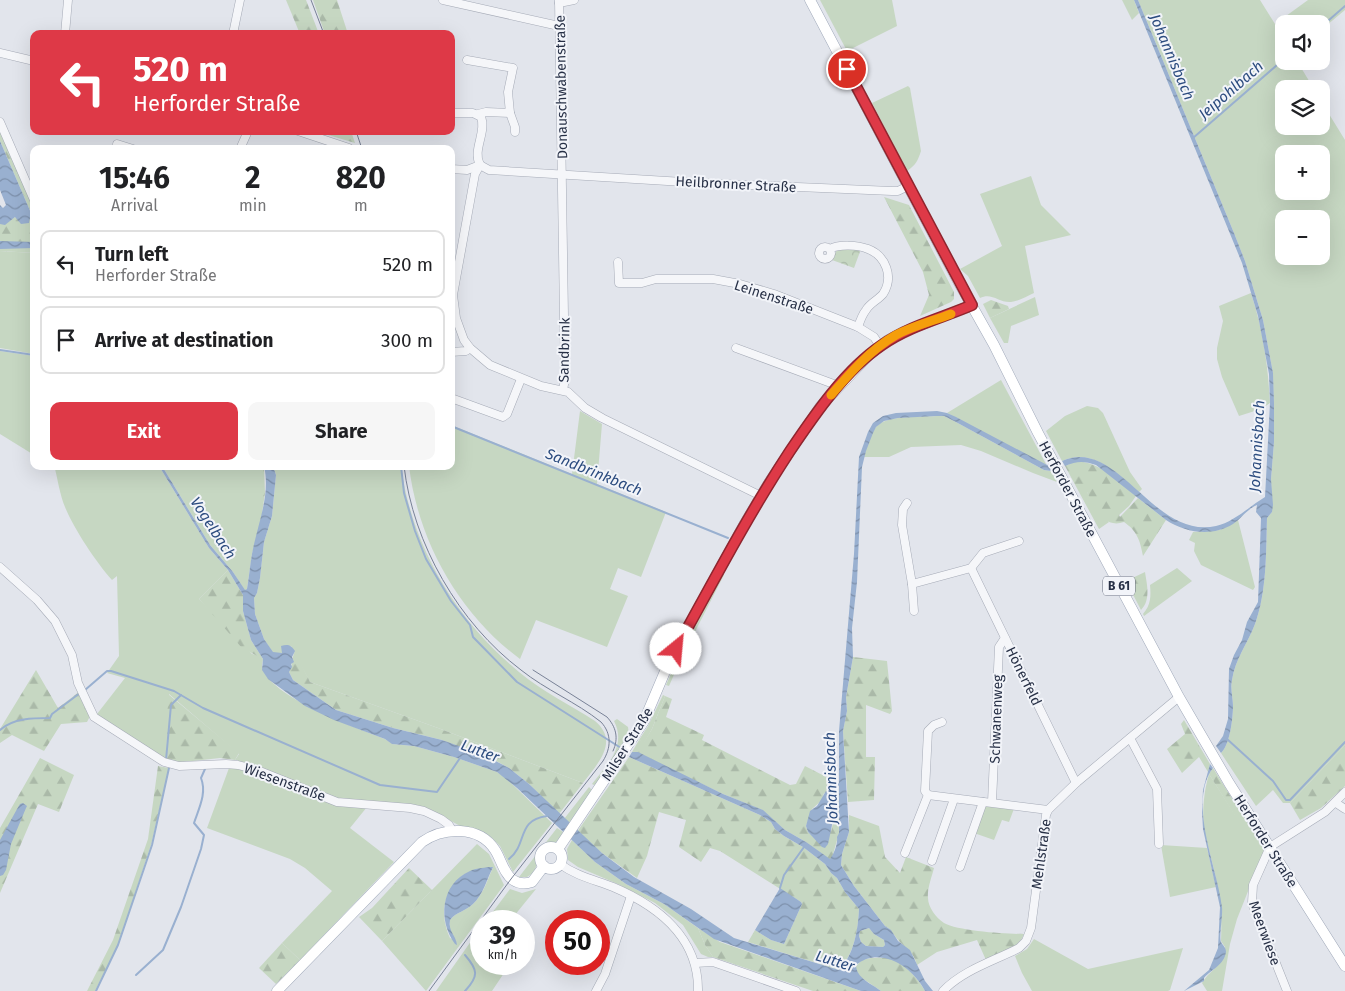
<!DOCTYPE html>
<meta charset="utf-8">
<style>
body{margin:0;font-family:"Fira Sans",sans-serif;background:#f6f6f6;color:#202124;height:100vh;display:flex;flex-direction:column;font-size:19px;white-space:nowrap}
*{box-sizing:border-box;margin:0}
p{font-size:16px;color:#757577}
.icon{flex:none;width:28px;height:28px;fill:none;stroke:currentColor;stroke-width:2;stroke-linecap:round;stroke-linejoin:round}
.map{position:relative;flex:1;overflow:hidden}
.drawer{position:absolute;left:30px;top:145px;width:425px;height:325px;display:flex;flex-direction:column;background:#fff;border-radius:10px;box-shadow:0 5px 20px #0002}
.drawer>*{flex:none}
.guide{position:absolute;left:30px;top:30px;width:425px;height:105px;border-radius:10px;box-shadow:0 5px 20px #0002;background:#de3947;color:#fff;overflow:hidden}
.buttons{position:absolute;left:1275px;top:15px;display:grid;gap:10px}
.buttons a{display:grid;place-items:center;width:55px;height:55px;border-radius:10px;background:#fff;box-shadow:0 5px 20px #0002;font-size:25px}
.speed{position:absolute;left:470px;top:910px;display:flex;gap:10px;font-size:25px;font-weight:700;text-align:center}
.speed>*{display:grid;place-content:center;width:65px;height:65px;border-radius:50%;background:#fff;box-shadow:0 5px 20px #0002;line-height:1}
.speed small{font-size:12px;font-weight:400}
.speed .limit{border:8px solid #d22;background:#fff;color:#111}
.pin{position:absolute;display:grid;place-items:center;width:42px;height:42px;color:#fff;margin:-21px;border:2px solid #fff;border-radius:50%;box-shadow:0 1px 5px #0007}
.me{position:absolute;width:55px;margin:-28px;rotate:28deg;stroke-linejoin:round;filter:drop-shadow(0 0 4px #0008)}
.turn{display:flex;align-items:center;gap:18px;height:105px;padding:0 20px;font-size:22px}
.turn .icon{width:65px;height:65px;stroke-width:2.5}
.turn b{display:block;font-size:35px;line-height:42px}
.eta{display:flex;justify-content:space-evenly;align-items:center;height:85px;text-align:center}
.eta b{font-size:30px;font-weight:700;line-height:35px}
.primary-button{display:flex;gap:10px;margin-top:auto;padding:10px 20px}
.primary-button a{flex:1;height:58px;border-radius:10px;background:#de3947;color:#fff;font-size:20px;font-weight:700;line-height:58px;text-align:center}
.primary-button a+a{background:#f6f6f6;color:#202124}
ul{padding:0;list-style:none}
li{display:flex;align-items:center;gap:15px;height:68px;margin:0 10px 8px;padding:0 10px;border:2px solid #e0e0e0;border-radius:10px}
li div{flex:1}
li b{display:block;font-size:19px}
li em{font-style:normal}
.map>svg:first-child{display:block}
</style>
<div class="map">
<svg width="1345" height="991" viewBox="0 0 1345 991">
<defs>
<pattern id="forest-firs" width="22" height="20" patternUnits="userSpaceOnUse" patternTransform="scale(1.25)"><rect width="22" height="20" fill="#c6d7c2"/><path d="M5 1l3.5 6h-7zM16 11l3.5 6h-7z" fill="#aab9a8"/></pattern>
<pattern id="park-crowns" width="20" height="18" patternUnits="userSpaceOnUse" patternTransform="scale(1.25)"><rect width="20" height="18" fill="#c6d7c2"/><path d="M2 6a3 3 0 1 1 6 0M12 15a3 3 0 1 1 6 0" fill="none" stroke="#aab9a8"/></pattern>
<pattern id="water-waves" width="16" height="10" patternUnits="userSpaceOnUse" patternTransform="scale(1.25)"><rect width="16" height="10" fill="#99b0d0"/><path d="M0 5q4-4 8 0t8 0" fill="none" stroke="#7d90ab"/></pattern>
</defs>
<rect width="100%" height="100%" fill="#e2e5ec"/>
<g fill="#c6d7c2" fill-rule="evenodd">
<polygon points="820,0 892,0 897,26 847,51"/>
<polygon points="1122,0 1134,0 1139,13 1132,20"/>
<path d="M1138 0H1260L1275 24 1308 0H1345V10L1321 30V24H1284V61H1297L1314 89H1284V126H1321V101L1345 140V745L1290 803H1283L1273 790 1256 806 1221 753C1230 745 1233 718 1233 706 1233 698 1230 688 1232 680 1235 659 1248 643 1255 624 1267 592 1266 551 1267 518L1272 512 1271 479 1274 442 1273 373 1263 320 1245 261 1234 233ZM1284 154H1321V191H1284ZM1284 219H1321V256H1284Z"/>
<path d="M908 86 910 88 921 151C918 160 916 165 907 171L872 103Z"/>
<path d="M1031 176 1041 205 1071 235 1025 246 1034 293C1027 296 1019 301 1011 302 999 303 992 292 980 298L968 276 960 269 1002 246 980 194Z"/>
<polygon points="0,251 34,253 34,354 0,348"/>
<path d="M1251 293C1263 330 1268 365 1270 403L1261 409 1239 416 1222 377 1217 359V348L1223 321 1219 306Z"/>
<polygon points="1035,297 1039,315 1011,326 1008,343 1004,343 990,318"/>
<polygon points="0,351 34,356 34,455 0,434"/>
<polygon points="1001,380 1047,466 947,413"/>
<path d="M1087 406 1098 408 1103 413 1130 472 1142 489 1139 492C1116 474 1094 447 1062 461L1046 431 1065 416Z"/>
<path d="M580 411 602 424 597 484 666 512 641 577 618 568 610 589 628 596 607 647 536 620 520 659C459 614 418 541 409 466H451V425L572 474Z"/>
<path d="M937 416H944L954 421 1044 470 1051 471 1057 482 1033 473 981 451 961 445 911 447 889 457H864C866 448 870 434 876 427 886 415 921 417 937 416Z"/>
<path d="M51 466H159L209 548 228 570 199 599 252 654 258 655 263 659C263 660 262 665 262 666 267 696 359 729 385 739L392 744 414 746 454 757 497 772 506 778 552 823 513 872 500 846 491 837 484 833 462 827 440 815 339 800 239 763 238 760H235L239 754 169 694 166 760C143 744 119 731 97 714L125 678 107 673 119 656 117 576 112 580C96 562 74 529 65 507 60 495 58 481 55 469Z"/>
<polygon points="162,466 261,466 261,521 252,554 247,589 245,591 233,572 210,545"/>
<path d="M273 466H401C412 547 456 620 519 672 542 691 570 705 595 721 620 742 597 764 583 783L438 728 310 682 291 646 282 653H273L264 639 255 614 254 598 257 593 260 578 264 542 272 516 276 475Z"/>
<polygon points="1079,492 1087,492 1095,507 1109,522 1099,529"/>
<polygon points="1238,520 1255,587 1253,590 1201,565 1194,551 1195,543 1189,540 1193,532 1220,530"/>
<path d="M1177 568 1192 581 1144 616 1143 614C1151 605 1151 596 1150 585Z"/>
<polygon points="723,574 724,575 680,661 669,686 666,685 676,662"/>
<polygon points="663,695 665,696 652,729 644,743 639,740 648,726"/>
<path d="M617 719 628 727 629 735 596 784 594 785 592 784C607 765 627 746 614 721Z"/>
<path d="M229 768C252 767 270 780 292 787 316 795 342 801 367 807L350 828 394 862 300 960 282 943 332 891 305 868 290 859 207 828Z"/>
<path d="M1209 774 1235 815 1246 821 1264 848V851L1237 919 1230 944 1222 991H1207L1202 983C1212 967 1222 969 1225 947L1221 941C1222 922 1221 903 1217 884 1214 865 1207 846 1204 828 1202 810 1204 791 1209 774Z"/>
<polygon points="589,787 592,790 569,823 564,819"/>
<polygon points="985,803 1015,806 1009,822 1002,820 994,840 974,833"/>
<path d="M557 828 563 832C561 836 558 840 555 843 551 846 545 844 541 849 533 859 542 869 527 877H519Z"/>
<polygon points="572,840 595,862 626,884 664,904 698,928 705,945 713,957 708,957 701,954 683,925 655,903 620,885 578,867 568,860 567,849"/>
<path d="M477 844 489 854 504 885 426 991 382 941ZM493 867C488 879 483 895 473 904 466 911 456 912 450 920V932L456 941 450 938C442 919 441 902 454 885 457 881 461 876 465 874 473 870 484 869 493 867Z"/>
<polygon points="1161,845 1207,848 1216,887 1170,897"/>
<polygon points="510,889 522,893 536,889 510,921 486,921"/>
<polygon points="481,927 481,964 497,964 506,970 492,991 436,991"/>
<polygon points="1034,939 1088,969 1183,948 1170,990 1168,991 1032,991 1022,973 1015,956 1027,949"/>
</g>
<g fill="url(#forest-firs)" fill-rule="evenodd">
<polygon points="286,0 306,0 319,34 300,34"/>
<polygon points="313,0 337,0 348,34 325,34"/>
<polygon points="0,126 34,205 34,253 0,251 0,224 5,224 15,217 17,218 31,213 0,141"/>
<polygon points="315,131 351,131 355,143"/>
<polygon points="884,197 909,205 954,292 954,299 951,302 920,316 929,295 923,272"/>
<polygon points="991,300 1008,306 1009,309 990,318 983,304"/>
<path d="M1076 461C1100 462 1118 481 1136 496L1129 506 1119 515 1120 517 1138 498 1166 520 1143 556C1140 540 1137 531 1124 522 1104 529 1094 508 1087 492H1079L1065 466Z"/>
<polygon points="261,466 264,466 265,493 261,521"/>
<polygon points="228,570 243,595 243,611 251,640 263,659 242,648 199,599"/>
<path d="M1145 572C1147 585 1151 600 1141 610L1126 581Z"/>
<path d="M295 651 310 682 438 728 583 783 559 814 529 784 509 768 498 762 442 740 393 728 336 710 293 680 289 672C293 666 291 659 295 651Z"/>
<polygon points="853,657 887,661 892,711 890,714 866,705 866,757 875,757 874,800 848,802 843,731 847,711 846,697"/>
<polygon points="36,670 58,708 79,692 90,716 87,722 61,724 44,751 12,735 0,743 0,729"/>
<polygon points="168,694 239,753 235,760 220,758 175,763 166,760"/>
<path d="M665 696 672 699 666 717 704 735 702 740 790 785 796 784 805 766 838 783 839 833 832 858 830 860 806 842 785 830 762 810 723 794 635 752H632L639 740 644 742 652 729ZM824 793 835 801 834 805 835 814 831 832 815 839 808 832 806 826 812 809 822 800Z"/>
<polygon points="1184,720 1210,764 1208,772 1199,757 1182,773 1167,749 1185,734 1181,724"/>
<polygon points="1345,745 1345,786 1321,808 1300,820 1290,803"/>
<path d="M629 757 760 815 771 822 775 829 784 836 803 847 825 864 831 873 837 878 845 892 859 909C858 931 854 954 839 970L748 942 755 930 771 940 784 944 802 904 801 902 720 851 710 848 701 862 679 847 686 820 659 812 647 856 637 878 602 853 577 832Z"/>
<polygon points="40,758 74,775 59,812 38,804 0,893 0,828"/>
<polygon points="158,766 169,768 151,845 118,945 95,991 87,991 113,940 148,839"/>
<polygon points="1213,768 1246,821 1235,816 1209,774"/>
<path d="M849 815 879 826 885 857 900 873 906 857 934 868C932 876 927 889 928 898 928 907 936 918 944 923 958 931 1006 934 1024 934 1018 950 1001 953 986 960L977 940 937 952 917 965C913 951 908 951 899 941 894 936 892 930 885 926L854 886 841 865 842 854 849 832Z"/>
<polygon points="409,868 432,890 382,941 359,917 372,908"/>
<polygon points="698,928 720,942 861,991 813,991 713,957 705,945"/>
<polygon points="869,928 874,934 884,940 885,945 883,947 866,946 861,942 859,936 860,931"/>
<polygon points="282,943 300,960 276,984 259,968"/>
<path d="M871 958C877 958 883 957 888 958 903 961 918 978 925 991H881L859 976 856 971V966L862 960Z"/>
</g>
<polygon fill="url(#park-crowns)" points="838,248 861,249 854,268 832,260"/>
<g fill="url(#water-waves)" fill-rule="evenodd">
<path d="M1134 0H1138L1234 233 1245 261 1263 320 1273 373 1274 403V442L1271 479 1273 505 1272 512 1267 518C1266 551 1267 592 1255 624 1248 643 1235 659 1232 680 1230 688 1233 698 1233 706 1233 718 1230 745 1221 753L1216 746 1223 736 1228 719 1229 669 1234 655 1242 640 1247 622 1258 602 1261 518 1256 512 1257 505C1247 509 1241 519 1233 524 1212 537 1186 533 1166 520L1096 465C1084 461 1077 461 1065 466L1062 461C1118 436 1153 540 1216 526 1234 522 1250 506 1265 497L1270 403 1269 374 1258 316 1242 263Z"/>
<polygon points="0,141 31,213 29,223 21,224 15,217 5,225 0,224 0,205 3,208 6,205 0,190"/>
<polygon points="0,241 34,242 34,248 0,249"/>
<path d="M937 411 947 413 956 417 1049 466 1051 471 1044 470 954 421 944 416H937L898 418 884 421 876 427 873 433 866 451 862 467 857 582 852 628 853 657 846 697 847 711 843 731 849 832 842 854 841 865 854 886 885 926 891 930 898 941 910 950 925 981 933 991H925C913 967 880 945 856 965 856 978 872 984 881 991H861L714 939 664 904 626 884 595 862 517 788 497 772 454 757 414 746 392 744 385 739 334 720 305 706 268 679 262 670 263 659 251 640 243 611V595L228 570 209 548 159 466H162L210 545 233 572 245 590 247 589C249 577 250 565 252 554 257 525 271 496 264 466H273L276 475 272 516 264 542 260 578 257 593 254 598 255 614 264 639 273 652 282 653 281 646C288 644 291 645 295 651L292 657 294 662 291 664 292 667 289 672 293 680 336 710 393 728 442 740 484 755 509 768 529 784 602 853 634 877 691 909 734 938 839 970C854 955 858 930 859 909L845 892 837 878 831 873 825 864 803 847 784 836 775 829 771 822 760 815 629 757 632 752H638L723 794 763 810 785 830 806 842 830 859C834 854 838 844 837 837L839 833V731L854 554 859 457 868 432 873 423 883 416 896 413ZM869 928 874 934 884 940 885 945 883 947 866 946 861 942 859 936 860 931Z"/>
<path d="M1210 764 1213 768C1187 802 1218 869 1222 907 1223 915 1219 936 1221 942 1223 946 1226 947 1226 952 1224 965 1212 969 1204 978V981L1184 991 1209 970 1218 948 1220 907 1203 829 1202 812 1203 790Z"/>
<path d="M826 791 835 794C835 811 832 827 828 844L825 848 822 847 808 832 806 826 810 811 817 806Z"/>
<polygon points="23,803 27,806 26,808 11,844 6,870 3,875 0,876 0,840 17,809 20,804"/>
<path d="M489 867H493C487 879 483 895 473 904 466 911 456 912 450 920 448 932 456 935 457 945L455 944C438 921 440 884 470 871 476 868 483 868 489 867Z"/>
<polygon points="780,888 801,902 802,904 784,944 771,940 755,930"/>
</g>
<g fill="none" stroke-linecap="round" stroke-linejoin="round">
<g stroke="#99b0d0" stroke-width="2">
<polyline points="1321,27 1345,6"/>
<polyline points="1193,138 1284,59"/>
<polyline points="0,350 34,355"/>
<polyline points="451,426 728,538"/>
<polyline points="401,466 404,493 415,531 426,559 451,601 470,625 473,637 517,682 621,748"/>
<polyline points="85,690 107,671 111,671 174,691 203,708 380,785 437,792 460,758"/>
<path d="M0 730C13 718 34 718 50 718L52 714 80 693"/>
<polyline points="1227,739 1273,781 1286,800 1290,800 1345,742"/>
<polyline points="166,760 171,705 181,695"/>
<polyline points="830,791 833,791 835,787 839,784"/>
<path d="M509 859C528 844 516 820 547 816"/>
<polyline points="780,888 784,875 804,847"/>
<path d="M136 975 163 950 181 907 201 849 204 835 194 823C199 808 207 793 201 778L205 769"/>
<polyline points="96,991 118,945 152,845 169,768"/>
<path d="M465 991C479 976 478 970 465 955"/>
</g>
<defs>
<g id="minor">
<polyline points="443,0 559,26"/>
<polyline points="559,0 565,379 563,390"/>
<polyline points="559,3 574,0"/>
<polyline points="65,34 68,0"/>
<polyline points="233,34 240,0"/>
<polyline points="0,53 34,61"/>
<polyline points="467,60 513,68 508,92 510,113 486,112 478,114"/>
<path d="M451 113H473L481 117C487 132 472 150 480 165"/>
<polyline points="510,113 515,127 515,132"/>
<polyline points="0,122 34,200"/>
<polyline points="298,131 349,148"/>
<polyline points="117,144 133,149"/>
<polyline points="240,149 248,131"/>
<polyline points="480,165 475,174 453,295 456,318 464,340 470,348 490,365 541,386 568,392 585,408 602,418 761,496"/>
<polyline points="480,165 489,170 700,183 892,191 898,191 908,186"/>
<polyline points="451,169 467,170 480,165"/>
<circle cx="825" cy="253" r="6"/>
<path d="M830 249C839 244 858 245 868 249 886 256 894 277 883 294 878 300 870 303 866 310 862 315 860 321 858 327"/>
<polyline points="618,262 619,283 642,283 656,279 713,279 740,284 774,294 858,327 874,337 880,346"/>
<polyline points="736,348 839,386"/>
<polyline points="451,352 466,351 470,348"/>
<polyline points="451,398 503,417 507,414 521,379"/>
<polyline points="907,503 903,509 902,525 912,584 914,611"/>
<polyline points="0,567 37,600 55,621 72,655 78,683 94,717 164,762 179,766 226,764 238,765 257,770 337,802 410,808 424,811 441,819 449,825 452,830"/>
<polyline points="971,568 1076,783"/>
<polyline points="912,584 971,568 983,553 1019,541"/>
<polyline points="1130,738 1157,789 1159,844"/>
<polyline points="928,795 1048,810"/>
<polyline points="992,802 999,647 1005,638"/>
<polyline points="1336,803 1345,809"/>
<polyline points="905,853 928,795 925,791 928,731 934,725 942,722"/>
<polyline points="932,861 954,799"/>
<path d="M560 864C576 876 595 880 613 887 658 906 699 938 698 991"/>
<polyline points="960,867 983,802"/>
<polyline points="695,963 713,962 796,991"/>
<polyline points="596,991 605,974 631,896"/>
<path d="M943 991C963 970 994 961 1019 948L1026 941 1031 928 1046 815 1048 810 1076 783 1179 697"/>
<polyline points="1287,991 1252,903 1253,885 1270,847 1325,812 1345,792"/>
</g>
<g id="major">
<polyline points="810,0 958,281 994,345 1038,433 1179,697 1229,783 1345,966"/>
<circle cx="551" cy="858" r="11"/>
<polyline points="558,849 644,721 669,662 745,523 770,481 820,407 868,356 888,340 903,332 972,305"/>
<path d="M277 991 422 842C443 827 479 825 495 850 501 859 504 874 513 880 519 884 526 884 532 882L544 866"/>
</g>
</defs>
<use href="#minor" stroke="#a6abb7" stroke-width="9"/>
<use href="#major" stroke="#9fa8b9" stroke-width="11"/>
<use href="#minor" stroke="#f5f6f9" stroke-width="8"/>
<use href="#major" stroke="#fff" stroke-width="10"/>
<g stroke="#798297" stroke-width="1">
<polyline points="311,0 324,34"/>
<polyline points="356,131 362,149"/>
<path d="M404 466C413 544 459 623 521 670 546 690 576 702 601 722 612 734 611 748 603 761L511 879 429 991"/>
<path d="M533 670 607 717C616 727 619 738 613 751"/>
</g>
</g>
<g fill="none" stroke-linecap="round" stroke-linejoin="round">
<defs>
<path id="route" d="M676 649C713 582 748 515 790 451 815 414 845 370 882 345 909 326 942 318 972 305L847 69"/>
</defs>
<use href="#route" stroke="#90252e" stroke-width="12"/>
<use href="#route" stroke="#de3947" stroke-width="9"/>
<path stroke="#f59e0b" stroke-width="9" d="M831 395C850 373 870 350 896 335 913 326 933 321 951 314"/>
</g>
<g text-anchor="middle" stroke-width="4" stroke-linejoin="round" paint-order="stroke">
<rect fill="#f2f4f9" stroke="#646b7c" stroke-width="1" x="1103" y="576.5" width="32" height="19" rx="4"/>
<g font-size="12" font-weight="bold" fill="#273046">
<text x="1119" y="590">B 61</text>
</g>
<g font-size="14" fill="#273046" stroke="#f2f4f9">
<text transform="translate(561 87) rotate(-91)" y="5">Donauschwabenstraße</text>
<text transform="translate(736 184) rotate(3)" y="5">Heilbronner Straße</text>
<text transform="translate(774 297) rotate(18)" y="5">Leinenstraße</text>
<text transform="translate(564 350) rotate(-89)" y="5">Sandbrink</text>
<text transform="translate(1068 489) rotate(62)" y="5">Herforder Straße</text>
<text transform="translate(1024 676) rotate(64)" y="5">Hönerfeld</text>
<text transform="translate(996 719) rotate(-88)" y="5">Schwanenweg</text>
<text transform="translate(627 744) rotate(-58)" y="5">Milser Straße</text>
<text transform="translate(285 782) rotate(20)" y="5">Wiesenstraße</text>
<text transform="translate(1266 841) rotate(58)" y="5">Herforder Straße</text>
<text transform="translate(1041 854) rotate(-82)" y="5">Mehlstraße</text>
<text transform="translate(1265 933) rotate(70)" y="5">Meerwiese</text>
</g>
<g font-size="15" font-style="italic" fill="#2c4c7f" stroke="#f2f4f9">
<text transform="translate(1172 57) rotate(67)" y="5">Johannisbach</text>
<text transform="translate(1231 90) rotate(-41)" y="5">Jeipohlbach</text>
<text transform="translate(1257 446) rotate(-87)" y="5">Johannisbach</text>
<text transform="translate(594 472) rotate(22)" y="5">Sandbrinkbach</text>
<text transform="translate(213 528) rotate(57)" y="5">Vogelbach</text>
<text transform="translate(480 751) rotate(20)" y="5">Lutter</text>
<text transform="translate(831 778) rotate(-92)" y="5">Johannisbach</text>
<text transform="translate(835 961) rotate(17)" y="5">Lutter</text>
</g>
</g>
</svg>
<div class="buttons">
<a><svg class="icon" aria-label="sound" viewBox="0 0 24 24"><path d="M4 9h4l5-4v14l-5-4H4zM17 9q2 3 0 6"/></svg></a>
<a><svg class="icon" aria-label="layers" viewBox="0 0 24 24"><path d="M12 4l9 5-9 5-9-5zM3 14l9 5 9-5"/></svg></a>
<a>+</a>
<a>−</a>
</div>
<div class="speed"><div>39<small>km/h</small></div><div class="limit">50</div></div>
<div class="pin" style="left:847px;top:69px;background:#d93025"><svg class="icon" aria-label="arrive" viewBox="0 0 24 24"><path d="M6 21V4h12l-3 4 3 4H6"/></svg></div>
<svg class="me" style="left:676px;top:649px" viewBox="-20 -20 40 40"><circle r="19" fill="#fff"/><path d="M0-13L10 11 0 6-10 11z" fill="#de3947"/></svg>
<div class="guide">
<div class="turn"><svg class="icon" aria-label="left" viewBox="0 0 24 24"><path d="M17 20v-9H6M10 6l-5 5 5 5"/></svg><div><b>520 m</b>Herforder Straße</div></div>
</div>
<section class="drawer">
<div class="eta">
<div><b>15:46</b><p>Arrival</p></div>
<div><b>2</b><p>min</p></div>
<div><b>820</b><p>m</p></div>
</div>
<ul>
<li><svg class="icon" aria-label="left" viewBox="0 0 24 24"><path d="M17 20v-9H6M10 6l-5 5 5 5"/></svg><div><b>Turn left</b><p>Herforder Straße</p></div><em>520 m</em></li>
<li><svg class="icon" aria-label="arrive" viewBox="0 0 24 24"><path d="M6 21V4h12l-3 4 3 4H6"/></svg><div><b>Arrive at destination</b></div><em>300 m</em></li>
</ul>
<div class="primary-button"><a>Exit</a><a>Share</a></div>
</section>
</div>
